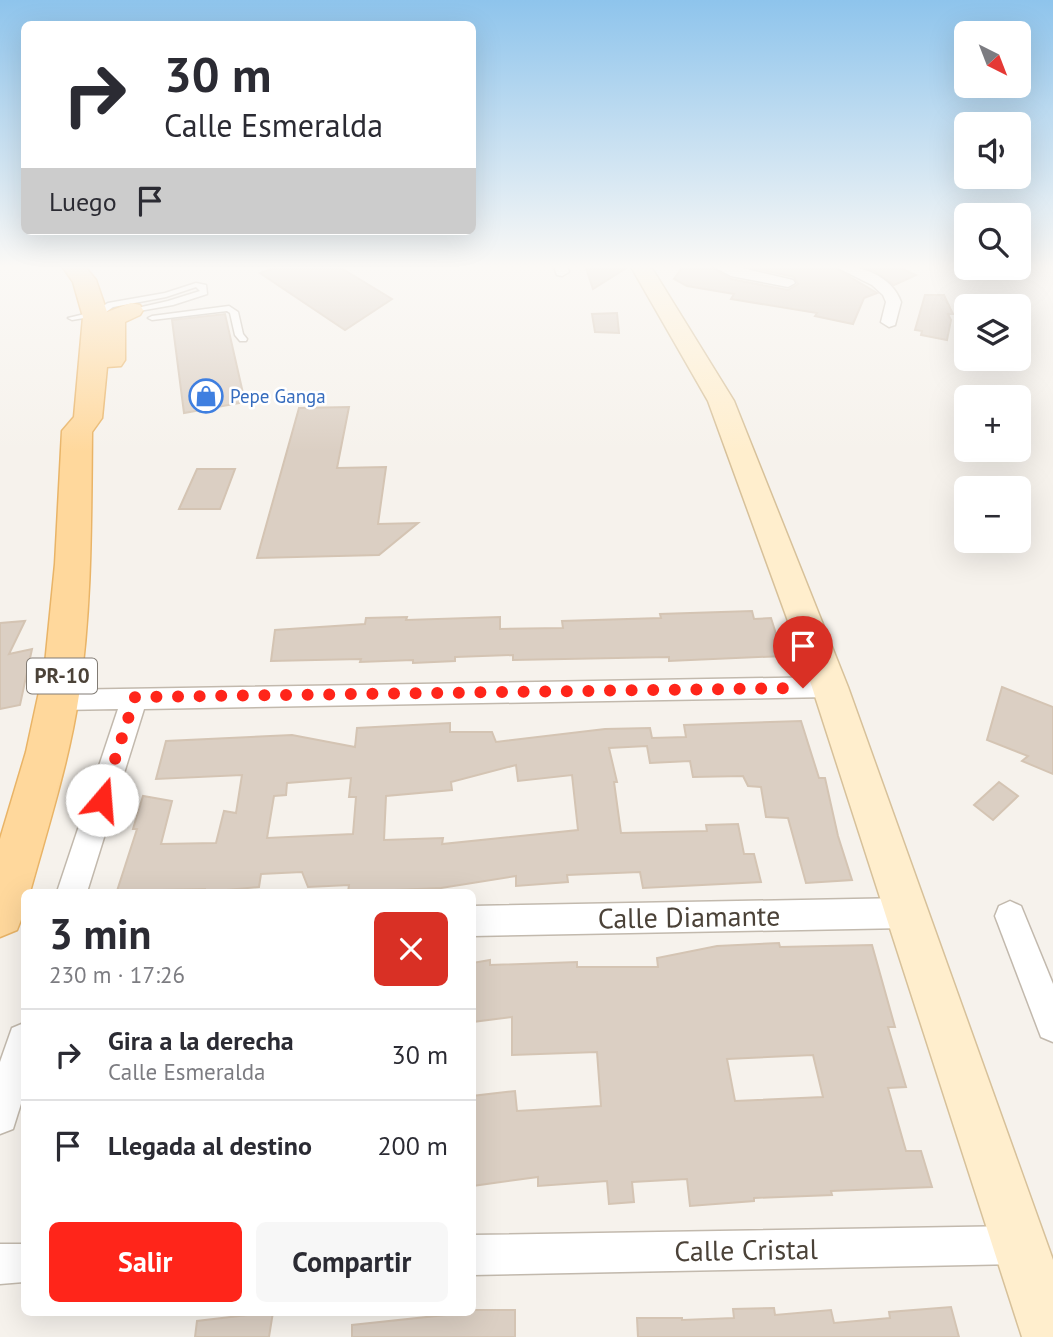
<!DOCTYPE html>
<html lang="es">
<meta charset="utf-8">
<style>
body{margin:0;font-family:"PT Sans",sans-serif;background:#f7f7f7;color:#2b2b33;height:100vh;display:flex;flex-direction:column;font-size:26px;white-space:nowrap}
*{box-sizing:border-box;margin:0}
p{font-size:23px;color:#7c7c81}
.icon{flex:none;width:38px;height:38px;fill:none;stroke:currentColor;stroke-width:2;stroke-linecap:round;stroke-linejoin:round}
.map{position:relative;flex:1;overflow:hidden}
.sheet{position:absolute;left:21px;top:889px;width:455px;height:427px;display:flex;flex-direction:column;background:#fff;border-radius:10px;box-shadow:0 7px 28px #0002}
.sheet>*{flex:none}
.guide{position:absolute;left:21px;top:21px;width:455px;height:214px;border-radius:10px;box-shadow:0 7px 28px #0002;background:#fff;color:#2b2b33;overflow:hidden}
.needle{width:46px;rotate:138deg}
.tools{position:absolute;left:954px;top:21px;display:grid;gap:14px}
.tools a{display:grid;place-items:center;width:77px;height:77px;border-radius:10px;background:#fff;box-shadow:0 7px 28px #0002;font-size:35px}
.pin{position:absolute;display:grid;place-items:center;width:60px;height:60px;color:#fff;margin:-72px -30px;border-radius:50% 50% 50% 0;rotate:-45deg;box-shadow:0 0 7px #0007}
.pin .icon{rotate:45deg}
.me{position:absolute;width:77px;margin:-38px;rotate:18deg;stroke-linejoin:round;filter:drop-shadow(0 0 5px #0008)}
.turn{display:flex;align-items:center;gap:24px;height:147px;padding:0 28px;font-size:32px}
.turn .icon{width:91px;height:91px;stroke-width:2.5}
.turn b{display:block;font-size:49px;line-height:60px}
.then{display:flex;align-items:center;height:66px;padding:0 28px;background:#0003;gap:14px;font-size:26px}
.round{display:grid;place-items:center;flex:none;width:74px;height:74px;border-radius:10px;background:#f7f7f7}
.overview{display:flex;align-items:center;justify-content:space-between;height:119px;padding:0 28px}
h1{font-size:42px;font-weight:700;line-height:52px}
.button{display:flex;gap:14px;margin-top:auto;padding:14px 28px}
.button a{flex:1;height:80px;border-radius:10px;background:#ff251a;color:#fff;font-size:28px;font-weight:700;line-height:80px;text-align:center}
.button a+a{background:#f7f7f7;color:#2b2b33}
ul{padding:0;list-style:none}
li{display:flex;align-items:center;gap:21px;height:91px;padding:0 28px;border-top:2px solid #e1e1e2}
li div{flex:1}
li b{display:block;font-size:26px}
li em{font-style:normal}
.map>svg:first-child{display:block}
</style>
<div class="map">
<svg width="1053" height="1337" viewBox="0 0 1053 1337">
<rect width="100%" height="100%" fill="#f6f2ec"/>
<g fill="#dbcfc3" stroke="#d4c4b3" stroke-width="2" fill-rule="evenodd">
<polygon points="284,265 336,265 392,299 345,330 260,273"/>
<polygon points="585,265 627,265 628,267 593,289"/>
<polygon points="684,265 708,265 731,279 788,290 798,284 794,277 739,265 830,265 877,293 864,298 853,324 815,316 817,313 731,299 734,294 687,286 674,279"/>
<polygon points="856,265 893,265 916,275 894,285 874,271"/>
<polygon points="925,295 944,295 953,314 948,314 951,320 947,340 921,335 922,331 915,330"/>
<polygon points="617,313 619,333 595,332 592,314"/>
<polygon points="225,314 245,402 184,413 172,320"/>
<polygon points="349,407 337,468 386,467 378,524 418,523 379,555 257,558 299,408"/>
<polygon points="197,469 235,469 220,509 179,509"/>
<polygon points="752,611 754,619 771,618 783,656 669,661 669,657 513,660 513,655 455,657 455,661 413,663 413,660 360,662 361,659 271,661 275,630 365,624 366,618 407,617 406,620 500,617 500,629 563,628 562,621 661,618 660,614"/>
<polygon points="25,621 9,654 32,649 20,705 0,709 0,623"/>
<polygon points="1002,687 1053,707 1053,774 1022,761 1028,756 987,740"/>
<path d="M801 721 819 778H825L838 836 852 880 806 883 788 818 766 817 761 787 748 786 743 776 693 777 690 761 650 763 647 746 609 748 617 782H614L621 833 707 831 706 825 738 824 744 854H754L761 882 643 888 640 872 567 875 568 882 516 886V876L441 888 348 892 349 885 308 887 302 872 261 874 259 887 205 892V889L117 891 137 829H133L143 796 172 801 161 844 216 843 224 811 236 813 242 775 156 779 166 741 292 735 355 747 357 728 450 723V732H492L496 742 605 729 650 728 652 738 686 737 684 725ZM516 765 518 781 572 775 578 830 442 844 443 838 384 840 386 796 452 790 451 782ZM351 778 349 797H356L353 834 267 838 274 796 286 795 287 783Z"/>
<polygon points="999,782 1018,796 993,820 974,805"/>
<path d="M779 943 780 947 872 945 895 1027H888L906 1087 888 1088 906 1151H921L932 1187 831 1191 832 1195 754 1198V1201L690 1206 687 1179 632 1182 634 1202 609 1204 607 1181 538 1186V1177L472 1186V1096L515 1091 517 1111 601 1106 597 1052 512 1055V1017L472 1022V963L490 960V965L577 962V967H658L657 958 717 946ZM813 1055 823 1097 735 1101 727 1059Z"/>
<polygon points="951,1307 959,1337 638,1337 637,1318 682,1318 682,1320 734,1318 733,1309 774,1308 775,1315 831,1310 834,1323 890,1318 889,1312"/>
<polygon points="472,1310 515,1310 515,1337 352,1337 352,1325 445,1315 445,1312 472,1312"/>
<polygon points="273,1312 269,1337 195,1337 197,1321"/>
</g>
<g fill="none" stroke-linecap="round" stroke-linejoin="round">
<defs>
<g id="lane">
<polygon points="196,283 206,285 207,294 173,305 128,313 124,311 168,301 200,291 196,287 166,297 113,307 102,315 72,320 68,318 93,312 108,303 165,293"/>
<polygon points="229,306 238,312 243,334 247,339 246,341 240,341 235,335 230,313 227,311 152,320 148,318 152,316"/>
</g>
<g id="street">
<polygon points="553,265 567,265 569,272 562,276 557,275"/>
<polygon points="710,265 729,265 793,280 795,283 788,287 731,276"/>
<path d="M832 265C858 264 892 275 901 302L895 325 889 327 881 322 886 302 883 295 872 285Z"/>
<polygon points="830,677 839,680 842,687 839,694 830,697 144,709 87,892 57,892 118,709 59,710 50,707 46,700 50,693 59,690"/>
<polygon points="906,898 917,903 921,913 917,923 906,928 472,936 472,906"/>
<polygon points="1010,901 1021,906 1053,984 1053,1042 1041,1037 995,916 999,906"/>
<polygon points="24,1023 24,1094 13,1129 0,1134 0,1062 12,1028"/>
<polygon points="1020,1226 1034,1231 1039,1245 1034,1259 1020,1264 472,1275 472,1235"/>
<polygon points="0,1244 24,1244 24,1282 0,1284"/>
</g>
<polygon id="secondary" points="630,265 650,265 734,401 848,687 1053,1260 1053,1337 1022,1337 812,687 708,401"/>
<path id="primary" d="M61 265H84L96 280 107 312 131 303 140 305 143 310 140 315 125 322V360L121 366 107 367 102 418 92 432C91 520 92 608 79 695 69 762 48 827 30 892H24V912L17 930 0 937V839L26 752 45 664 55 564 62 431 74 417 83 317 73 282Z"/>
</defs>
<use href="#lane" stroke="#c2b9ad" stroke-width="3"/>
<use href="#street" stroke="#c2b9ad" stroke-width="3"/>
<use href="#secondary" stroke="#d7c19a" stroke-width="3"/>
<use href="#primary" stroke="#e9b467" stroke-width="3"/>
<use href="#lane" fill="#fff" fill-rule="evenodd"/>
<use href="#street" fill="#fff" fill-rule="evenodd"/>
<use href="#secondary" fill="#ffeecd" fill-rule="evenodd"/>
<use href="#primary" fill="#ffd89c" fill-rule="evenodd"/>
</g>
<linearGradient id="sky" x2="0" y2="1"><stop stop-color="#8ec4ec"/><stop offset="0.59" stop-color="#fbf9f6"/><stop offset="1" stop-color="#fbf9f6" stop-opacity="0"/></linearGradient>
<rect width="1053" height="452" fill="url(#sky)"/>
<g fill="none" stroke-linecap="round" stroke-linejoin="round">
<polyline stroke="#ff251a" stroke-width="12" stroke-dasharray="0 21.6" points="102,800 135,697 803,688"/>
</g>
<defs>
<symbol id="shop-ring" viewBox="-11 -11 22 22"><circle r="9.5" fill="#fff" stroke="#3f7fe0" stroke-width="1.5"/><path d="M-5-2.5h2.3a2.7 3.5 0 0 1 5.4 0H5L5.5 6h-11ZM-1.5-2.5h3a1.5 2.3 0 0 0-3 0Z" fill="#3f7fe0"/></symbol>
</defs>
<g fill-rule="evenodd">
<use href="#shop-ring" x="187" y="377" width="38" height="38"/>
</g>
<g text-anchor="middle" stroke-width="5" stroke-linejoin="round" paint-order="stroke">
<g font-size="19" fill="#366cbe" stroke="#fff" text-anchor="start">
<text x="230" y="403">Pepe Ganga</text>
</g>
<rect fill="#fff" stroke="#817b74" stroke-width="2" x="27" y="658.5" width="70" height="35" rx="5"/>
<g font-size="21" font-weight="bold" fill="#4b4238">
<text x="62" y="683">PR-10</text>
</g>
<g font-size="28" fill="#4b4238" stroke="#fff">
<text transform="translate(689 917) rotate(-1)" y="10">Calle Diamante</text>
<text transform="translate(746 1250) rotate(-1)" y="10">Calle Cristal</text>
</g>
</g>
</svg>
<div class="tools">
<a><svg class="needle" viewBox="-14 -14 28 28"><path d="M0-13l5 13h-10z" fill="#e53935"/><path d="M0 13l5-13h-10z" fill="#7c7c81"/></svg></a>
<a><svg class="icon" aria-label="sound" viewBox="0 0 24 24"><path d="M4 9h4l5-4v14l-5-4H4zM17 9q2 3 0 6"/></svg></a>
<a><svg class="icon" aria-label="search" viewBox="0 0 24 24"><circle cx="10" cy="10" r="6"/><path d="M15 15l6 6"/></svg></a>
<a><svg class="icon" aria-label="layers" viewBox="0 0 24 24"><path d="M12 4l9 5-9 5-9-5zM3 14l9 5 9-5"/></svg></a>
<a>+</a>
<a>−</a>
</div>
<div class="pin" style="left:803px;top:688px;background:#d93025"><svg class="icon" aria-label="arrive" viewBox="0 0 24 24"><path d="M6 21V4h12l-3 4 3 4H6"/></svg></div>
<svg class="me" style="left:102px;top:800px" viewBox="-20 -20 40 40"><circle r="19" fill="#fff"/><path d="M0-13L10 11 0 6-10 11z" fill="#ff251a"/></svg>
<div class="guide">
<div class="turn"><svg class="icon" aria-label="right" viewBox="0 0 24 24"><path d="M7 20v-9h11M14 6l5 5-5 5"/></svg><div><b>30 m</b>Calle Esmeralda</div></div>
<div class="then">Luego<svg class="icon" aria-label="arrive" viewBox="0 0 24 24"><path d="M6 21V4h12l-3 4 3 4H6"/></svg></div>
</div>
<section class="sheet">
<div class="overview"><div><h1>3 min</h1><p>230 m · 17:26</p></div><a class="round" style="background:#d93025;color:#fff"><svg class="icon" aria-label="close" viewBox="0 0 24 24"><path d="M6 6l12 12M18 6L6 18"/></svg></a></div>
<ul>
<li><svg class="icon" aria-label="right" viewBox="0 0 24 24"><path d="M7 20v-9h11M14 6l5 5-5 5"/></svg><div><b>Gira a la derecha</b><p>Calle Esmeralda</p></div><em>30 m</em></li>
<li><svg class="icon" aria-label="arrive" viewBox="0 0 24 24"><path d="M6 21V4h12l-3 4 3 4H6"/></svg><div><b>Llegada al destino</b></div><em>200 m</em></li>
</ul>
<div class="button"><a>Salir</a><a>Compartir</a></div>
</section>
</div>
